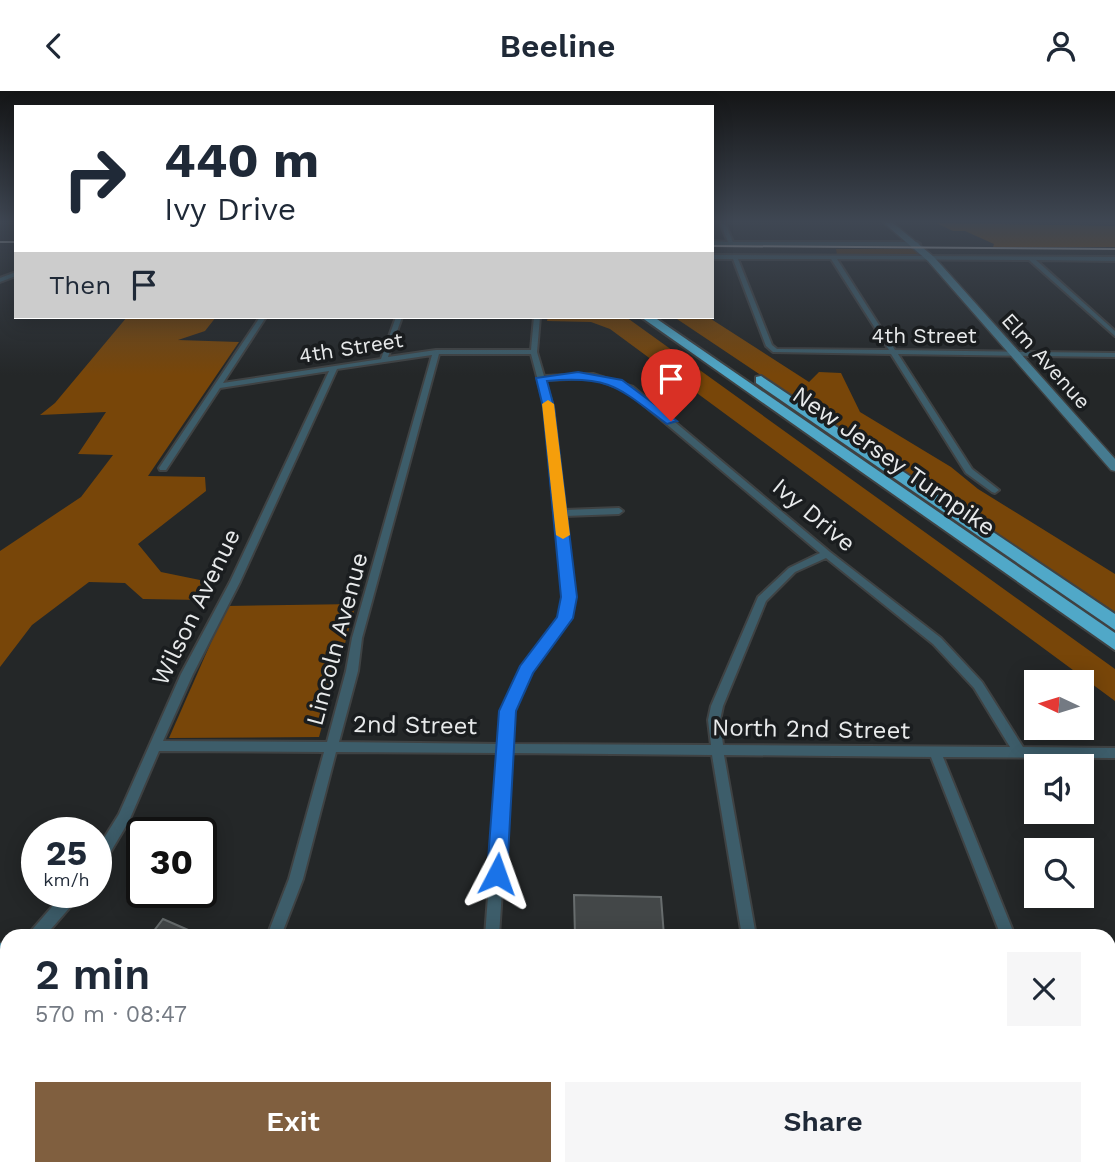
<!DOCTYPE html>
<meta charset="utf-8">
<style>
body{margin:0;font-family:"Work Sans",sans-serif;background:#f6f6f7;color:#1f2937;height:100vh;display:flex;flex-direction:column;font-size:26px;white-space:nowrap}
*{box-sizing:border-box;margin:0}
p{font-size:23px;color:#747a83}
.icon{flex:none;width:38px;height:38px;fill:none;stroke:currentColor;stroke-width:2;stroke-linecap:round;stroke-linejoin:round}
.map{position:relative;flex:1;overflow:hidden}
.sheet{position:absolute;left:0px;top:838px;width:1116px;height:247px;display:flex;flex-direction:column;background:#fff;border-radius:21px 21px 0 0;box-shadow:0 4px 18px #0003}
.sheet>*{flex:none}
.banner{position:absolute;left:14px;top:14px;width:700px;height:214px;border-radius:0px;box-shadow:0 4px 18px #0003;background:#fff;color:#1f2937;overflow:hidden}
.needle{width:46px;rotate:274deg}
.controls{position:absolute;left:1024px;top:579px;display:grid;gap:14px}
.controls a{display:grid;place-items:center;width:70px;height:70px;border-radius:0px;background:#fff;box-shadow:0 4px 18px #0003;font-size:35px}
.speed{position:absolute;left:21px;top:726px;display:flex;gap:14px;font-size:35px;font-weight:700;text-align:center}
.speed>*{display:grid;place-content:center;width:91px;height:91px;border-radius:50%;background:#fff;box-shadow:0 4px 18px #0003;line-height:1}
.speed small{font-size:18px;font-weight:400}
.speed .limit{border:4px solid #111;border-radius:10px;background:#fff;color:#111}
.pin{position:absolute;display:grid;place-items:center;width:60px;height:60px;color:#fff;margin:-72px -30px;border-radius:50% 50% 50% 0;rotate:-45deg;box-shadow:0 0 7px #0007}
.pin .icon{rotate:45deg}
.me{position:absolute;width:77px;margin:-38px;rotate:4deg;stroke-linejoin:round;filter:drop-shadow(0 0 5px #0008)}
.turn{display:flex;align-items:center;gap:24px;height:147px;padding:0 35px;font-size:32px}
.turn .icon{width:91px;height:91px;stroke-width:2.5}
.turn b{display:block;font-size:49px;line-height:60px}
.then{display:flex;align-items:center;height:66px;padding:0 35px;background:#0003;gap:14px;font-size:26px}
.round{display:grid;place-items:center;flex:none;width:74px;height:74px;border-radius:0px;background:#f6f6f7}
.summary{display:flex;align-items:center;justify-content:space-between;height:119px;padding:0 35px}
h1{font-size:42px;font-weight:600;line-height:52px}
.action{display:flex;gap:14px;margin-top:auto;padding:14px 35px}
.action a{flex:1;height:80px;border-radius:0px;background:#805f3f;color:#fff;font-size:28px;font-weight:600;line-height:80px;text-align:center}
.action a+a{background:#f6f6f7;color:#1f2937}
header{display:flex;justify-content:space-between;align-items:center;height:91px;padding:0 35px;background:#fff;font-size:32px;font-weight:600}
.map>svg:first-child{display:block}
</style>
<header><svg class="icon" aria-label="back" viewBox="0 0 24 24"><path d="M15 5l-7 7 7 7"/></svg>Beeline<svg class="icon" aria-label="person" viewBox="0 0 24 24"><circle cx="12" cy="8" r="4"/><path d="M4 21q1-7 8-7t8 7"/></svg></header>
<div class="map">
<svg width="1115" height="1084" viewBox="0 0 1115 1084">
<rect width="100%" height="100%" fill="#242728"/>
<polygon fill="#57350f" points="836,158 914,158 919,164 837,164"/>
<g fill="#784609">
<polygon points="936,132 1115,135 1115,156 993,156 994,153 965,140 953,140"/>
<polygon points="127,226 216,226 205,240 178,249 239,251 148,385 205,386 206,400 138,453 161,481 200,489 202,509 143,508 125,492 89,491 32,534 0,576 0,460 81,406 113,364 78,363 106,321 40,324 55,312"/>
<polygon points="548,226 626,226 1115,578 1115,610 610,238 591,231 547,230"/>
<polygon points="674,226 708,226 809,291 819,281 841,282 860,321 951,376 978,398 1115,483 1115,521"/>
<polygon points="356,513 319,646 169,647 227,515"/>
</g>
<g fill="#434748" stroke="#686d6e" stroke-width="2">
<polygon points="574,804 661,806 664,845 575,845"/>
<polygon points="163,828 202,845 150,845"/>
</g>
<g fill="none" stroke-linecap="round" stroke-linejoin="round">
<defs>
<g id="minor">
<polygon points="720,132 725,132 733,151 917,151 920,153 917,155 712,154 712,150 728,151"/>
<path d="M712 164 1115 166V170L1036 169 1115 240V245L1029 169 837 168 895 259 1115 262V266L898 263 972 378 999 399 995 402 992 401 966 382 891 263 773 261 766 255 733 168H712ZM738 168H831L889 259 777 258 772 254Z"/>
<polygon points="16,181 16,185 0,191 0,187"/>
<path d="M260 226H266L223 292 381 268 396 226H402L388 266 436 259H531L534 226H540L537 261 544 285 593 283 633 296 830 461 941 547 982 591 1023 656 1115 657V667L943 666 1015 845H1001L931 666 724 664 756 845H742L712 664 511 662 499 845H485L499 662 336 661 303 788 281 845H267L289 788 324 661 159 660 129 730 101 777 96 779V760L119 723 181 583 230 491 329 280 220 297 166 379H160L159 377ZM439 263H531L545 316 564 506 560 526 522 576 502 619 500 653 339 651 358 580 362 547ZM432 264 352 547 346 580 327 651 163 650 193 583 240 491 337 278ZM592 287 627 300 820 462 789 477 758 506 711 615 708 629 711 654 512 653 514 619 531 581 570 527 574 506 565 425 619 423 623 420 619 417 564 419 553 316 545 289ZM826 467 933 553 974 597 1010 656 723 654 720 629 723 615 766 510 795 481Z"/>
<polygon points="64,802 80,802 78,807 45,845 29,845 31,840"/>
<polygon points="779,1078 797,1078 798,1084 780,1084"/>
<polygon points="1086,1078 1104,1078 1107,1084 1089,1084"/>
</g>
<polygon id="secondary" points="884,132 893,132 934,166 1115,368 1115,380 1111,379 928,170"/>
<g id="primary">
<polygon points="0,852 7,855 7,879 0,876"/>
<polygon points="0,889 7,892 7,919 0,916"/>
<polygon points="334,1078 373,1078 376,1084 337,1084"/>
<polygon points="454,1078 494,1078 497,1084 457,1084"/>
</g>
<g id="motorway">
<polygon points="641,226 654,226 1115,542 1115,559"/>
<polygon points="761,285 1115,523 1115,539 756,292 756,286"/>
</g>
</defs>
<use href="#minor" stroke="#3f4243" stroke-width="4"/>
<use href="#secondary" stroke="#3f4243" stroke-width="3"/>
<use href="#primary" stroke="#3f4243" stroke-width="3"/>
<use href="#motorway" stroke="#3f4243" stroke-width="4"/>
<use href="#minor" fill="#3d5d6a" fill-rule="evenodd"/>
<use href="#secondary" fill="#467b90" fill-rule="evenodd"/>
<use href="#primary" fill="#4c93ae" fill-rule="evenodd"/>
<use href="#motorway" fill="#50a8c8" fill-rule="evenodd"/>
<g stroke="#c4c6c7" stroke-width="2">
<polyline points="0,151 16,151"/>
<polyline points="712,155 1115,158"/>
</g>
</g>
<linearGradient id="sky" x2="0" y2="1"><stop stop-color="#141516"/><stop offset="0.46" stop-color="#3f4753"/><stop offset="1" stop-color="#3f4753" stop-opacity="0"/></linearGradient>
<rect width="1115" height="284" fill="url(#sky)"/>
<path fill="#1a73e8" stroke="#114b97" stroke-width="2" d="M578 281 622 289 677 330 667 333C619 297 610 284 547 290L554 316 577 506 573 527 533 582 516 620 507 783 504 790 497 793 490 790 487 783 499 620 520 575 557 526 561 506 543 316 536 287Z"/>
<polygon fill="#f59e0b" points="548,309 554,313 570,444 563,448 556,444 542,313"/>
<g text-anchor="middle" stroke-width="7" stroke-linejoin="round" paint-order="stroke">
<g font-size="21" fill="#e8eaeb" stroke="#1a1d1f">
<text x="924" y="252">4th Street</text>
<text transform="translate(351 257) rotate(-9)" y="7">4th Street</text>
<text transform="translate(1046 270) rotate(48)" y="7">Elm Avenue</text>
</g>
<g font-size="24" fill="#e8eaeb" stroke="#1a1d1f">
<text transform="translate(894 370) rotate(35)" y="8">New Jersey Turnpike</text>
<text transform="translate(814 424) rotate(40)" y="8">Ivy Drive</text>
<text transform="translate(196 516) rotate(-64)" y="8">Wilson Avenue</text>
<text transform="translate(337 548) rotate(-75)" y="8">Lincoln Avenue</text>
<text transform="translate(415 634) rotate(1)" y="8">2nd Street</text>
<text transform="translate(811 638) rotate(1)" y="8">North 2nd Street</text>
</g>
</g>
</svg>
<div class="controls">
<a><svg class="needle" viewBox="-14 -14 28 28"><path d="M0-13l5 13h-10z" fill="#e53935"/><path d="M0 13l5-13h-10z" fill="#747a83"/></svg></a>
<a><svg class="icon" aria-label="sound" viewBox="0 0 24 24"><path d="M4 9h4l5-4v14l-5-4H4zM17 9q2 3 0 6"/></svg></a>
<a><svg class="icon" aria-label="search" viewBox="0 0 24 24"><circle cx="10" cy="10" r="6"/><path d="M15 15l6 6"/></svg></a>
</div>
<div class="speed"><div>25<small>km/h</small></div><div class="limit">30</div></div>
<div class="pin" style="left:671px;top:330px;background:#d93025"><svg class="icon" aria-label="arrive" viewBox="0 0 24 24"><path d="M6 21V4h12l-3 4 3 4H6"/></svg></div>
<svg class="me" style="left:497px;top:783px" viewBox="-20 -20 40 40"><path d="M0-17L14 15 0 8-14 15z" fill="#1a73e8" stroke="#fff" stroke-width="4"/></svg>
<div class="banner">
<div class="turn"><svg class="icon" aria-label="right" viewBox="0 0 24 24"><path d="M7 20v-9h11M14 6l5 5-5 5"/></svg><div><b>440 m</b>Ivy Drive</div></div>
<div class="then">Then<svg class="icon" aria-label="arrive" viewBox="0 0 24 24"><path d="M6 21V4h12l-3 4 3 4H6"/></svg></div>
</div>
<section class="sheet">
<div class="summary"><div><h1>2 min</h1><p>570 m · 08:47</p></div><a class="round"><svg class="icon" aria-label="close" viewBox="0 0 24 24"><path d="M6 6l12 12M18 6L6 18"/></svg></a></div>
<div class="action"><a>Exit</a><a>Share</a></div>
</section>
</div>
